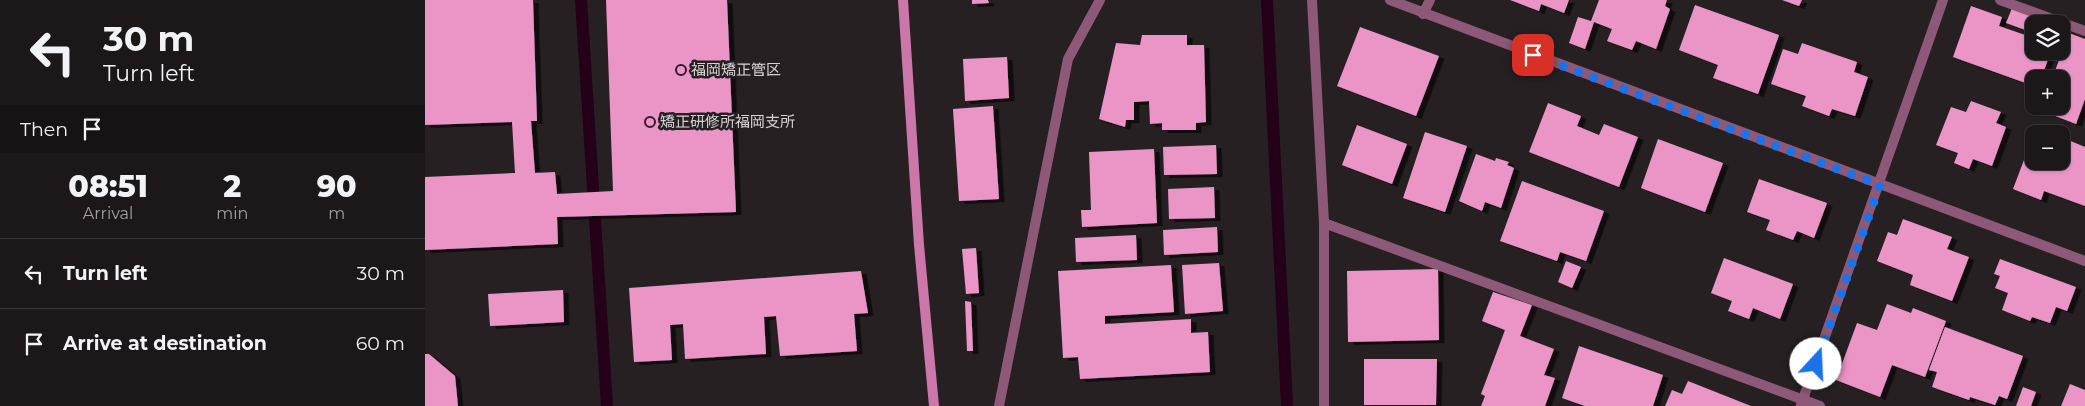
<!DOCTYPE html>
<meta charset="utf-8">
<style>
body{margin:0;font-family:Montserrat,"Noto Sans JP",sans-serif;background:#252123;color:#f1f3f6;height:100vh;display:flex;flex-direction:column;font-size:19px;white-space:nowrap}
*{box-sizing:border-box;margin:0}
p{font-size:16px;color:#a0a0a2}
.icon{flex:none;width:28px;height:28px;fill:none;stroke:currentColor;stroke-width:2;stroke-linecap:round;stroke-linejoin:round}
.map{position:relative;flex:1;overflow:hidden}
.drawer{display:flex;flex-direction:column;background:#1c181a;width:425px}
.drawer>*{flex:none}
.hud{background:#1c181a;color:#f1f3f6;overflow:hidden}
.controls{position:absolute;left:1600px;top:15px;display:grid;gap:10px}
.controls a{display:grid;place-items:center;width:45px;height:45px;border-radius:10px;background:#1c181a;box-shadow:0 1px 4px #0004,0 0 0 1px #3a3739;font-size:25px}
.pin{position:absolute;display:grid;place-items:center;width:42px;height:42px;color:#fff;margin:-21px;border-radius:10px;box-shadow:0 2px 8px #0006}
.me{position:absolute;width:55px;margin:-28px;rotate:20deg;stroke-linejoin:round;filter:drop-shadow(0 0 4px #0008)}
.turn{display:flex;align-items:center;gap:18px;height:105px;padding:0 20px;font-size:22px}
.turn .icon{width:65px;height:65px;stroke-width:2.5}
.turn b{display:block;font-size:35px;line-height:42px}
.then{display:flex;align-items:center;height:48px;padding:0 20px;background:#0003;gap:10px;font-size:19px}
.eta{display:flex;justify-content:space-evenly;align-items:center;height:85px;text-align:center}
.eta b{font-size:30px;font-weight:800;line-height:35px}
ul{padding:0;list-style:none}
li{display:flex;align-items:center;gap:15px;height:70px;padding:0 20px;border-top:1px solid #3a3739}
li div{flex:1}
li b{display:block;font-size:19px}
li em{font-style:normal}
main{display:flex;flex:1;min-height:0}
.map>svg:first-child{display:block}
</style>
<main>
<section class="drawer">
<div class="hud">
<div class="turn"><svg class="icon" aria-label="left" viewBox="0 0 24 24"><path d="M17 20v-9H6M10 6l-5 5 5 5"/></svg><div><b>30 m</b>Turn left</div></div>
<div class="then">Then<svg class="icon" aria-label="arrive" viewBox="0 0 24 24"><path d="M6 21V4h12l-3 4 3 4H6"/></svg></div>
</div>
<div class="eta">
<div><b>08:51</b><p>Arrival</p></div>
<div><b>2</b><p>min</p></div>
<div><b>90</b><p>m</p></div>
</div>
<ul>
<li><svg class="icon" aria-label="left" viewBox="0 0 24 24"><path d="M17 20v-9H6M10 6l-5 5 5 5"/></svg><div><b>Turn left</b></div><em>30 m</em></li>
<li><svg class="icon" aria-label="arrive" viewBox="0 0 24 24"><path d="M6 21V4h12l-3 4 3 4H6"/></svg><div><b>Arrive at destination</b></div><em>60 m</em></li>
</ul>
</section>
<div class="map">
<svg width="1660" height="406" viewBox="0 0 1660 406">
<defs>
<filter id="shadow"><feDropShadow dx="5.5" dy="3" stdDeviation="0" flood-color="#0009"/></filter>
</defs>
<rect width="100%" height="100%" fill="#262023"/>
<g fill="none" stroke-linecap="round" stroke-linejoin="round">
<g stroke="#240118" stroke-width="12">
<polyline points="156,0 182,406"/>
<polyline points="842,0 862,406"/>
</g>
</g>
<g fill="#eb95c7" filter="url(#shadow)">
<polygon points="0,0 108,0 112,121 106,121 110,173 130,172 132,194 188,191 181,0 302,0 311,212 132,217 133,244 0,250 0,177 90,173 87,122 0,125"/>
<polygon points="547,0 563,0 564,3 547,4"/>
<polygon points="1085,0 1144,0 1139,13 1116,4 1114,11"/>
<polygon points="1174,0 1242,0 1240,6 1245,9 1231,49 1211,41 1207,50 1182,41 1187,29 1169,22 1160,49 1144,43 1153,17 1166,21"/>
<polygon points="1357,0 1377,0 1374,6"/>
<polygon points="1270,5 1354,35 1333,94 1288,78 1293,65 1254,50"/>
<polygon points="1546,6 1577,17 1574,26 1609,38 1609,51 1626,51 1616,79 1609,79 1609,86 1528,57"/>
<polygon points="1587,8 1615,18 1613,24 1609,24 1609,33 1581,23"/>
<polygon points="935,27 1014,56 991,116 912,86"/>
<polygon points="1644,33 1660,39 1660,99 1651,124 1615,110 1616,106 1636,106 1636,79 1627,79"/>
<polygon points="717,35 762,35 762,45 779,45 781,122 771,123 771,130 737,130 737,123 725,124 724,101 709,102 709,120 701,120 700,127 674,119 691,43 715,45"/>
<polygon points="1377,43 1432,62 1429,72 1443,77 1430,116 1407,109 1404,116 1377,106 1381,96 1346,84 1358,49 1373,54"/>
<polygon points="582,57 584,98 540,101 538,59"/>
<polygon points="1546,101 1576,112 1571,123 1581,127 1567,166 1548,159 1544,169 1529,163 1533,153 1511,145 1526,107 1541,112"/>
<polygon points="1123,103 1156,116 1152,126 1174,135 1179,124 1213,137 1194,187 1104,152"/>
<polygon points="568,106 574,199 534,201 528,109"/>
<polygon points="932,125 982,144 967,184 917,165"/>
<polygon points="1611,128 1626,134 1609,134 1609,161 1636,161 1636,137 1660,147 1660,206 1619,191 1616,200 1588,189"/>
<polygon points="1000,132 1042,146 1020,212 978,198"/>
<polygon points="1233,139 1298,163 1280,212 1216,188"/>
<polygon points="791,145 792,174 739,175 738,147"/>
<polygon points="729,149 732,223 657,227 656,210 666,210 664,152"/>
<polygon points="1051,154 1070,161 1071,158 1084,162 1082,165 1089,168 1076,208 1060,202 1057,211 1034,201"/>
<polygon points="1334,179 1402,203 1389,238 1372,231 1368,240 1341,230 1345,220 1322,212"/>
<polygon points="1097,181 1179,211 1161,261 1135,252 1132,261 1075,241"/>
<polygon points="789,187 790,218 744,219 743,189"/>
<polygon points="1478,219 1527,237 1522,249 1544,257 1527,301 1485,285 1488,275 1452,261 1463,232 1472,235"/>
<polygon points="792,227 793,252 739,255 738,230"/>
<polygon points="711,235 712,260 651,262 650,238"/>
<polygon points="551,248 554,293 541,294 537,249"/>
<polygon points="1299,258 1368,284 1355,319 1328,308 1324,319 1303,311 1307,301 1286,293"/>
<polygon points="1575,259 1651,287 1642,311 1631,307 1625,323 1607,317 1605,321 1577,310 1583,293 1570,288 1575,276 1569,274"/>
<polygon points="1141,261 1156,267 1147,288 1133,282"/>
<polygon points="794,263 798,311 760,314 757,265"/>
<polygon points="746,265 749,312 680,316 680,324 766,319 766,333 783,332 785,372 655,379 653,357 638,358 633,271"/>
<polygon points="1013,269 1014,340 923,342 922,271"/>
<polygon points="436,271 443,313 429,314 432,351 355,356 351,316 339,317 341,354 260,359 258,324 245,325 247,360 209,362 204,288"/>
<polygon points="138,290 139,322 65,326 63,294"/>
<polygon points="1068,292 1107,305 1095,336 1129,349 1119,375 1130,378 1120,406 1056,406 1060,396 1056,394 1080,330 1057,321"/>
<polygon points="540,301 546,302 548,351 542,351"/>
<polygon points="1462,304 1486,313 1488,308 1521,321 1500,377 1467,365 1455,397 1411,380 1432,323 1452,330"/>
<polygon points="1520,327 1598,356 1582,399 1574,396 1570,405 1545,397 1544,400 1507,387 1512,372 1504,370"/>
<polygon points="1154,346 1238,375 1228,406 1160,406 1137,398"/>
<polygon points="0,354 4,354 30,376 33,406 0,406"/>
<polygon points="939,359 1012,359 1011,405 939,405"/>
<polygon points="1263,381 1326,406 1240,406 1247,390 1257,394"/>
<polygon points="1645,384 1660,390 1660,406 1636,406"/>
<polygon points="1598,387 1611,392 1606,406 1591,406"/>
</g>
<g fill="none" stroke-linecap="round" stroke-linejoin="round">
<g stroke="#8e5978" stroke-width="10">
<polyline points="887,0 899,223 899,406"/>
<polyline points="965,0 1660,261"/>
<polyline points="1575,0 1660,31"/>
<polyline points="998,14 1005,0"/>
<polyline points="899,223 1395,406"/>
<polyline points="1376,405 1518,0"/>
<polyline points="574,406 643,59 675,0"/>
</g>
<polyline stroke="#cc77a9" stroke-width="10" points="478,0 494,245 509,406"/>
</g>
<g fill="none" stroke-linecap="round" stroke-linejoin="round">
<polyline stroke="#1a73e8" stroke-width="9" stroke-dasharray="0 16.2" points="1108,55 1455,185 1391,364"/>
</g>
<g fill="#f790cd" stroke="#262023" stroke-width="2">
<circle cx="256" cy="70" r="5"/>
<circle cx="225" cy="122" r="5"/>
</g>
<g text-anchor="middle" stroke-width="5" stroke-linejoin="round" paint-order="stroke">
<g font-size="15" fill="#d6d2d4" stroke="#262023" text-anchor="start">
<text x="266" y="75">福岡矯正管区</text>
<text x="235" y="127">矯正研修所福岡支所</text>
</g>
</g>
</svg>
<div class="controls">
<a><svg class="icon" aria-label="layers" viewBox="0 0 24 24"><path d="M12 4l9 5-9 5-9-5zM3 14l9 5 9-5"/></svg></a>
<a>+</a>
<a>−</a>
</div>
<div class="pin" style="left:1108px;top:55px;background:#d93025"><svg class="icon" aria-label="arrive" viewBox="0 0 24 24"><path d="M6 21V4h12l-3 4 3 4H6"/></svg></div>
<svg class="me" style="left:1391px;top:364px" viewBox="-20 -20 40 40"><circle r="19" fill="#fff"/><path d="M0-13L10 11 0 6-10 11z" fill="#1a73e8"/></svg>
</div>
</main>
